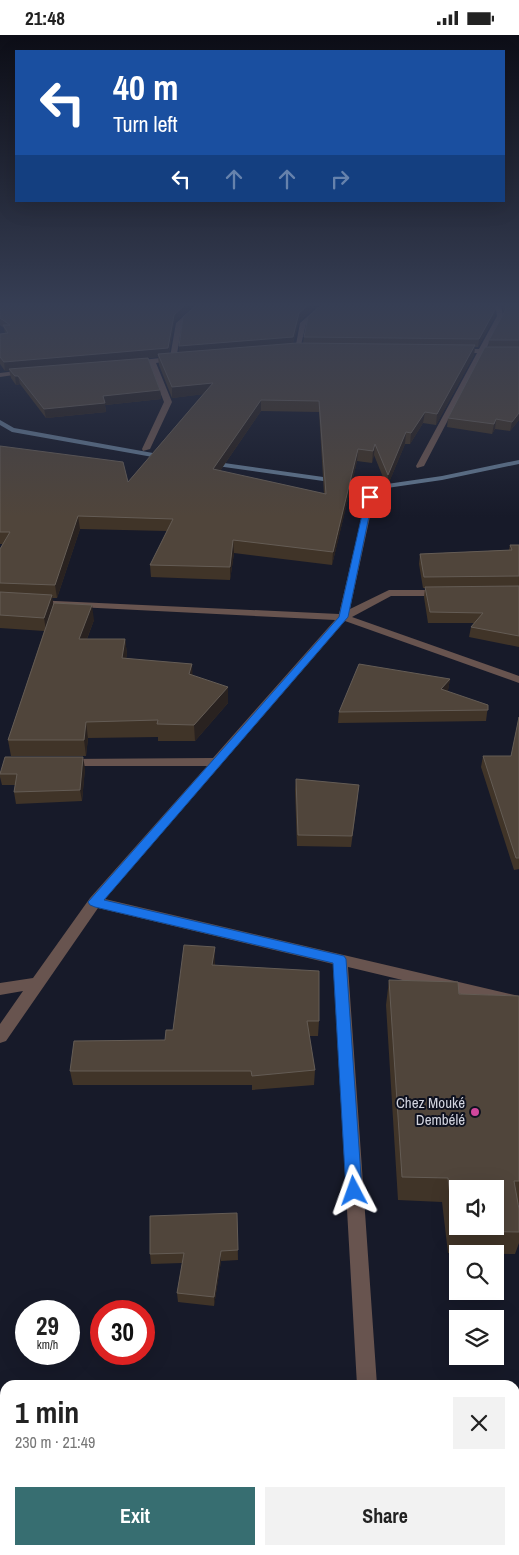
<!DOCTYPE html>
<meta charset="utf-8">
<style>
body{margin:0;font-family:"Archivo Narrow",sans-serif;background:#f2f2f2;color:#222;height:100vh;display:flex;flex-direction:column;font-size:19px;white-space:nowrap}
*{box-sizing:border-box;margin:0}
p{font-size:16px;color:#767676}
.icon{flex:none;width:28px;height:28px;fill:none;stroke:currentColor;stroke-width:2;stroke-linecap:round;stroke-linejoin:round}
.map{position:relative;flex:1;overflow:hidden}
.sheet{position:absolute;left:0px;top:1345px;width:520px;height:175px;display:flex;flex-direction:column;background:#fff;border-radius:15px 15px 0 0;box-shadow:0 5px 20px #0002}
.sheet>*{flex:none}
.banner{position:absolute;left:15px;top:15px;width:490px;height:152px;border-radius:0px;box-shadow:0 5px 20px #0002;background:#1a4fa0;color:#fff;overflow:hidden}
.buttons{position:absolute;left:449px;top:1145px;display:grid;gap:10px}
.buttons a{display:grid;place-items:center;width:55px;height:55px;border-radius:0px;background:#fff;box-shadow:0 5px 20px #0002;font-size:25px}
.speed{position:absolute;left:15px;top:1265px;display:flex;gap:10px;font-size:25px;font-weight:700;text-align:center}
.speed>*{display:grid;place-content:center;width:65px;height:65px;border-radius:50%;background:#fff;box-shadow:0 5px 20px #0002;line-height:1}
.speed small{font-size:12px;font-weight:400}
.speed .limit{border:8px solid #d22;background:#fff;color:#111}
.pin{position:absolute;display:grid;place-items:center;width:42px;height:42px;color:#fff;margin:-21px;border-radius:10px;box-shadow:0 2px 8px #0006}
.me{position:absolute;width:55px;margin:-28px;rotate:356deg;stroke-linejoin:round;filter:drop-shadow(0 0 4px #0008)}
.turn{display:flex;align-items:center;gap:18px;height:105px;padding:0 15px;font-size:22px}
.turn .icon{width:65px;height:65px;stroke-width:2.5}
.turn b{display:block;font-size:35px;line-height:42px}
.lanes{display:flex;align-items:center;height:48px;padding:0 15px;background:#0003;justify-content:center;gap:25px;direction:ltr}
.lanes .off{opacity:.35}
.round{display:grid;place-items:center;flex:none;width:52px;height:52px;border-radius:0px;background:#f2f2f2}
.overview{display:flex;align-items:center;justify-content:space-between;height:85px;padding:0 15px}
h1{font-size:30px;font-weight:800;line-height:38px}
.button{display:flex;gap:10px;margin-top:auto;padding:10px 15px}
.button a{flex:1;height:58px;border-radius:0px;background:#376e71;color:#fff;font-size:20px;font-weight:800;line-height:58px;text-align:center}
.button a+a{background:#f2f2f2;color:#222}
.status{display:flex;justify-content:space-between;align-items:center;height:35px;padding:0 25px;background:#fff;direction:ltr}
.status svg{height:14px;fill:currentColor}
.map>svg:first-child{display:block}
</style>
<div class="status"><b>21:48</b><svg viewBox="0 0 49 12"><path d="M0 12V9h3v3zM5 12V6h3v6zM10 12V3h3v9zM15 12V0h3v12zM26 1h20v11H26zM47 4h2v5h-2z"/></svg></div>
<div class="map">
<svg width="519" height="1520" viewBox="0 0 519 1520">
<rect width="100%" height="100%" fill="#171a29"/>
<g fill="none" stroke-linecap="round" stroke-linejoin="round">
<g fill="#61768e" fill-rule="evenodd">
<polygon points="0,385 14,393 164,420 168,422 164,424 12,397 0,390"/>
<polygon points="519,425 519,429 442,445 380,454 210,430 206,428 210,426 380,450 442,441"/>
</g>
<g fill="#68544f" fill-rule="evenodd">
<polygon points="198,269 205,269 182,289 176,325 156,328 172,367 150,414 143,416 142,414 164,367 149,328 132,330 129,328 132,326 170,322 176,288"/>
<polygon points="322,269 329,269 306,289 300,314 295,315 300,288"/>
<polygon points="495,269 501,269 503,281 486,314 519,315 519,319 483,318 424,431 417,433 416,431 477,318 459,318 456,316 459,314 479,314 497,281"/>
<polygon points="25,335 29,337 27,338 0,342 0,338"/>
<polygon points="370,460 374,463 350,574 389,555 441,555 446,558 441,561 391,561 352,582 519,641 519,648 345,586 105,864 519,961 519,973 348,932 377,1350 357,1350 333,929 98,873 6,1006 0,1008 0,989 23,956 0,960 0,948 33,943 90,863 207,731 69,731 63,727 65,724 213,723 335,585 38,570 34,569 34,565 339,579 366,463"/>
<polygon points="377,1515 399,1515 400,1520 378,1520"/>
</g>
</g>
<g fill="#403428" fill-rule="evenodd">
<path d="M0 269 174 288 169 318H179L299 287 293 308H303L304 302 495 281 478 312H475L474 320 436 390 423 388 410 409H405L387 452 374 420 372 428 357 426 332 530 234 518 230 545 151 542 150 530 167 496 80 494 57 563H52L53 570 94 585 87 604H125L127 619 126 623 193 640 228 668 195 706H158V702L88 703 86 721H11L8 705 44 596 0 593V514L3 509H0V411L128 447 203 359 172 363 159 330 158 322 148 323 160 355 161 364 105 370 106 377 46 383 20 349 16 350 11 343 9 335 5 336 0 329V299H5L4 293 0 290ZM261 376 319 377 324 459 220 436Z"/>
<polygon points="501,269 519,269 519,385 510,396 495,394 492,399 447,392 448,383 488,312 489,305 504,278"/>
<polygon points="510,510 519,510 519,612 469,602 471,592 474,588 428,588 424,562 425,553 423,553 419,529 420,519 509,515"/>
<polygon points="450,644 448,655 447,657 488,670 486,686 338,688 339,677"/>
<polygon points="519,682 519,834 514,835 481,732 483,721 511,721"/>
<polygon points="85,733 82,766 16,769 14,757 15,750 2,750 0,742 0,736"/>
<polygon points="296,744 358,761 351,812 297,811 295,755"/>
<polygon points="215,912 215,930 319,986 318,1001 309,1001 315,1035 314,1050 252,1055 252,1050 73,1050 70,1036 165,1005 173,995"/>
<polygon points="389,945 459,959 519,961 519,1169 518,1169 519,1174 519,1208 515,1219 448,1218 442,1167 398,1165 386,970"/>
<polygon points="237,1178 238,1225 221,1226 214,1271 178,1267 177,1258 182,1228 151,1229 150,1219"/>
<polygon points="304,1515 368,1515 369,1520 305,1520"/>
</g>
<g fill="#292220">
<polygon points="186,269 196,269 174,288 168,321 158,319 158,322 5,336 4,327 174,280"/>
<polygon points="310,269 320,269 299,287 292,310 179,320 179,311 299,278"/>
<polygon points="496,273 495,281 478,312 479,304"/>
<polygon points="475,310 474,320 436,390 437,379"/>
<polygon points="15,341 18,341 20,349 16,350"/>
<polygon points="213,348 214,358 172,363 172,352"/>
<polygon points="160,355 161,364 105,370 106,377 46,383 44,374 103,361"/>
<polygon points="261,365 261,376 213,446 213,434"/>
<polygon points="425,377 423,388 410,409 411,398"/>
<polygon points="519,378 519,385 510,396 512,387"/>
<polygon points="496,384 495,394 492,399 494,389"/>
<polygon points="406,397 405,409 387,452 388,440"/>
<polygon points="375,409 374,420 372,428 373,416"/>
<polygon points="358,414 357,426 332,530 333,517"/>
<polygon points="78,481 80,494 57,563 55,550"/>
<polygon points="233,505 234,518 230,545 230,532"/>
<polygon points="52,560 54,573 46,596 44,583"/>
<polygon points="92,570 94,585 81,619 79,604"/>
<polygon points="125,604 127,619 124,639 122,623"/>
<polygon points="192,629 193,646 189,639"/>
<polygon points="450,644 448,655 439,665 441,654"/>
<polygon points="228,652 228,668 195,706 194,690"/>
<polygon points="86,687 88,703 86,721 84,705"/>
<polygon points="83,722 85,733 82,766 80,755"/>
<polygon points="215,912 215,926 213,945 212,930"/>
<polygon points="221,1216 221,1226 214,1271 214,1262"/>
<polygon points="86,1515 90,1515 89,1520 86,1520"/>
</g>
<g fill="#50453b" stroke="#645c55" fill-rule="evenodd">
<polygon points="0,269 186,269 174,280 168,313 4,327 0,322 0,299 8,298 3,290 10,290 0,283"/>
<polygon points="198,269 310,269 299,278 293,302 179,311 183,282"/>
<polygon points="322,269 496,269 496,273 479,304 304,302 308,282"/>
<polygon points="505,269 519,269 519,305 489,305 506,274"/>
<path d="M297 308 475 310 437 379 425 377 411 398 406 397 388 440 375 409 373 416 358 414 333 517 233 505 230 532 150 530 173 484 78 481 55 550 0 548V514L10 497H0V411L123 427 128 447 213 348 172 352 158 319ZM261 365 319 366 326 459 213 434Z"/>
<polygon points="485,312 519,312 519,378 512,387 496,384 494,389 448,383"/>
<polygon points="148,323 160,355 103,361 105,368 44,374 18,341 15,341 9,334"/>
<polygon points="510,510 519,510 519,541 424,542 420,519 512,515"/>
<polygon points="519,551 519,601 471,592 483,578 430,577 425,552"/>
<polygon points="0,557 52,560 44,583 0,580"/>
<polygon points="54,568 92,570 79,604 125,604 122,623 192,629 189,639 228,652 194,690 157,689 158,685 86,687 84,705 8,705"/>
<polygon points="359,629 450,644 441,654 488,670 488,675 339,677"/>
<polygon points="519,682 519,823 516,823 483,721 511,721"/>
<polygon points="5,722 83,722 80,755 14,757 17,739 0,739"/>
<polygon points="296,744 359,750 352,801 298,800"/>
<polygon points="184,910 215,912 212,930 319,936 319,986 307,986 315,1035 252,1041 251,1036 70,1036 74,1006 165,1005 166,995 173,995"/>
<path d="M389 945 458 947 459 959 519 961V1146H514L519 1174V1197L454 1196 448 1143 402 1142ZM458 1154H495V1191H458Z"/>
<polygon points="237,1178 238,1215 221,1216 214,1262 177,1258 184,1218 150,1219 150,1181"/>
<polygon points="0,1479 5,1479 5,1515 86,1515 86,1520 0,1520"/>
<rect x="158" y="1515" width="47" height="5"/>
<polygon points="306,1515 368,1515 369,1520 306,1520"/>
</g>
<linearGradient id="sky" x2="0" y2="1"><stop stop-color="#0d0e17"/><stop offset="0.56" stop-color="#363e54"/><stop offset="1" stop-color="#363e54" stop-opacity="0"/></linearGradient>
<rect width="519" height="482" fill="url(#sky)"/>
<polygon fill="#1a73e8" stroke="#114b97" points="370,460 373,462 348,582 104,865 344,921 346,924 362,1156 360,1162 354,1164 349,1162 346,1156 333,928 95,872 90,870 88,867 339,582 366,462"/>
<circle fill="#d1479c" stroke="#0e111f" stroke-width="2" cx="475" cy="1077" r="5"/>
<g text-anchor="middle" stroke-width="4" stroke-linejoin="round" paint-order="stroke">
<g font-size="15" fill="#d2d4df" stroke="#0e111f" text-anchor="end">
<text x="465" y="1073">Chez Mouké<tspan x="465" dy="17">Dembélé</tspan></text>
</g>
</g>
</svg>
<div class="buttons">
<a><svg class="icon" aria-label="sound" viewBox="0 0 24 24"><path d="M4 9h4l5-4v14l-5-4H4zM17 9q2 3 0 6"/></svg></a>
<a><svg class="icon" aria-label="search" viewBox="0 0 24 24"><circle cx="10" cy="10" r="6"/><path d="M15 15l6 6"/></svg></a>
<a><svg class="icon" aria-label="layers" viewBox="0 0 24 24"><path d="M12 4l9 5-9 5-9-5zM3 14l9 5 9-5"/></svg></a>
</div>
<div class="speed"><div>29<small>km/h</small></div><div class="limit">30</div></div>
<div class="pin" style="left:370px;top:462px;background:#d93025"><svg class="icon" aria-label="arrive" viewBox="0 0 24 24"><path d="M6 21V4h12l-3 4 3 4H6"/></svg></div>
<svg class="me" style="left:354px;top:1156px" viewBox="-20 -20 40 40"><path d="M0-17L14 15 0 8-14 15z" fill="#1a73e8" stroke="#fff" stroke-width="4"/></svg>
<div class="banner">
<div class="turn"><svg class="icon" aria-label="left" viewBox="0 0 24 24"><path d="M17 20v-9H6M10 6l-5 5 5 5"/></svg><div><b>40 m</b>Turn left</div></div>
<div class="lanes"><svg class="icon" aria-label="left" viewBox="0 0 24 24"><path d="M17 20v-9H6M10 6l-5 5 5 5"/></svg><svg class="icon off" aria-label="ahead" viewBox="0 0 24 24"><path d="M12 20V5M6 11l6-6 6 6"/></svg><svg class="icon off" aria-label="ahead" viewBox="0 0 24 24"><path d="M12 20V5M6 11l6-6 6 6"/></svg><svg class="icon off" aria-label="right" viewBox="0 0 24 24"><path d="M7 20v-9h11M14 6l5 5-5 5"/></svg></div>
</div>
<section class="sheet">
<div class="overview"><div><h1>1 min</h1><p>230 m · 21:49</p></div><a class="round"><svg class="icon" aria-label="close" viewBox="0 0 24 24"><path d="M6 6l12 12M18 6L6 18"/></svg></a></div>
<div class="button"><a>Exit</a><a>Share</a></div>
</section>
</div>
